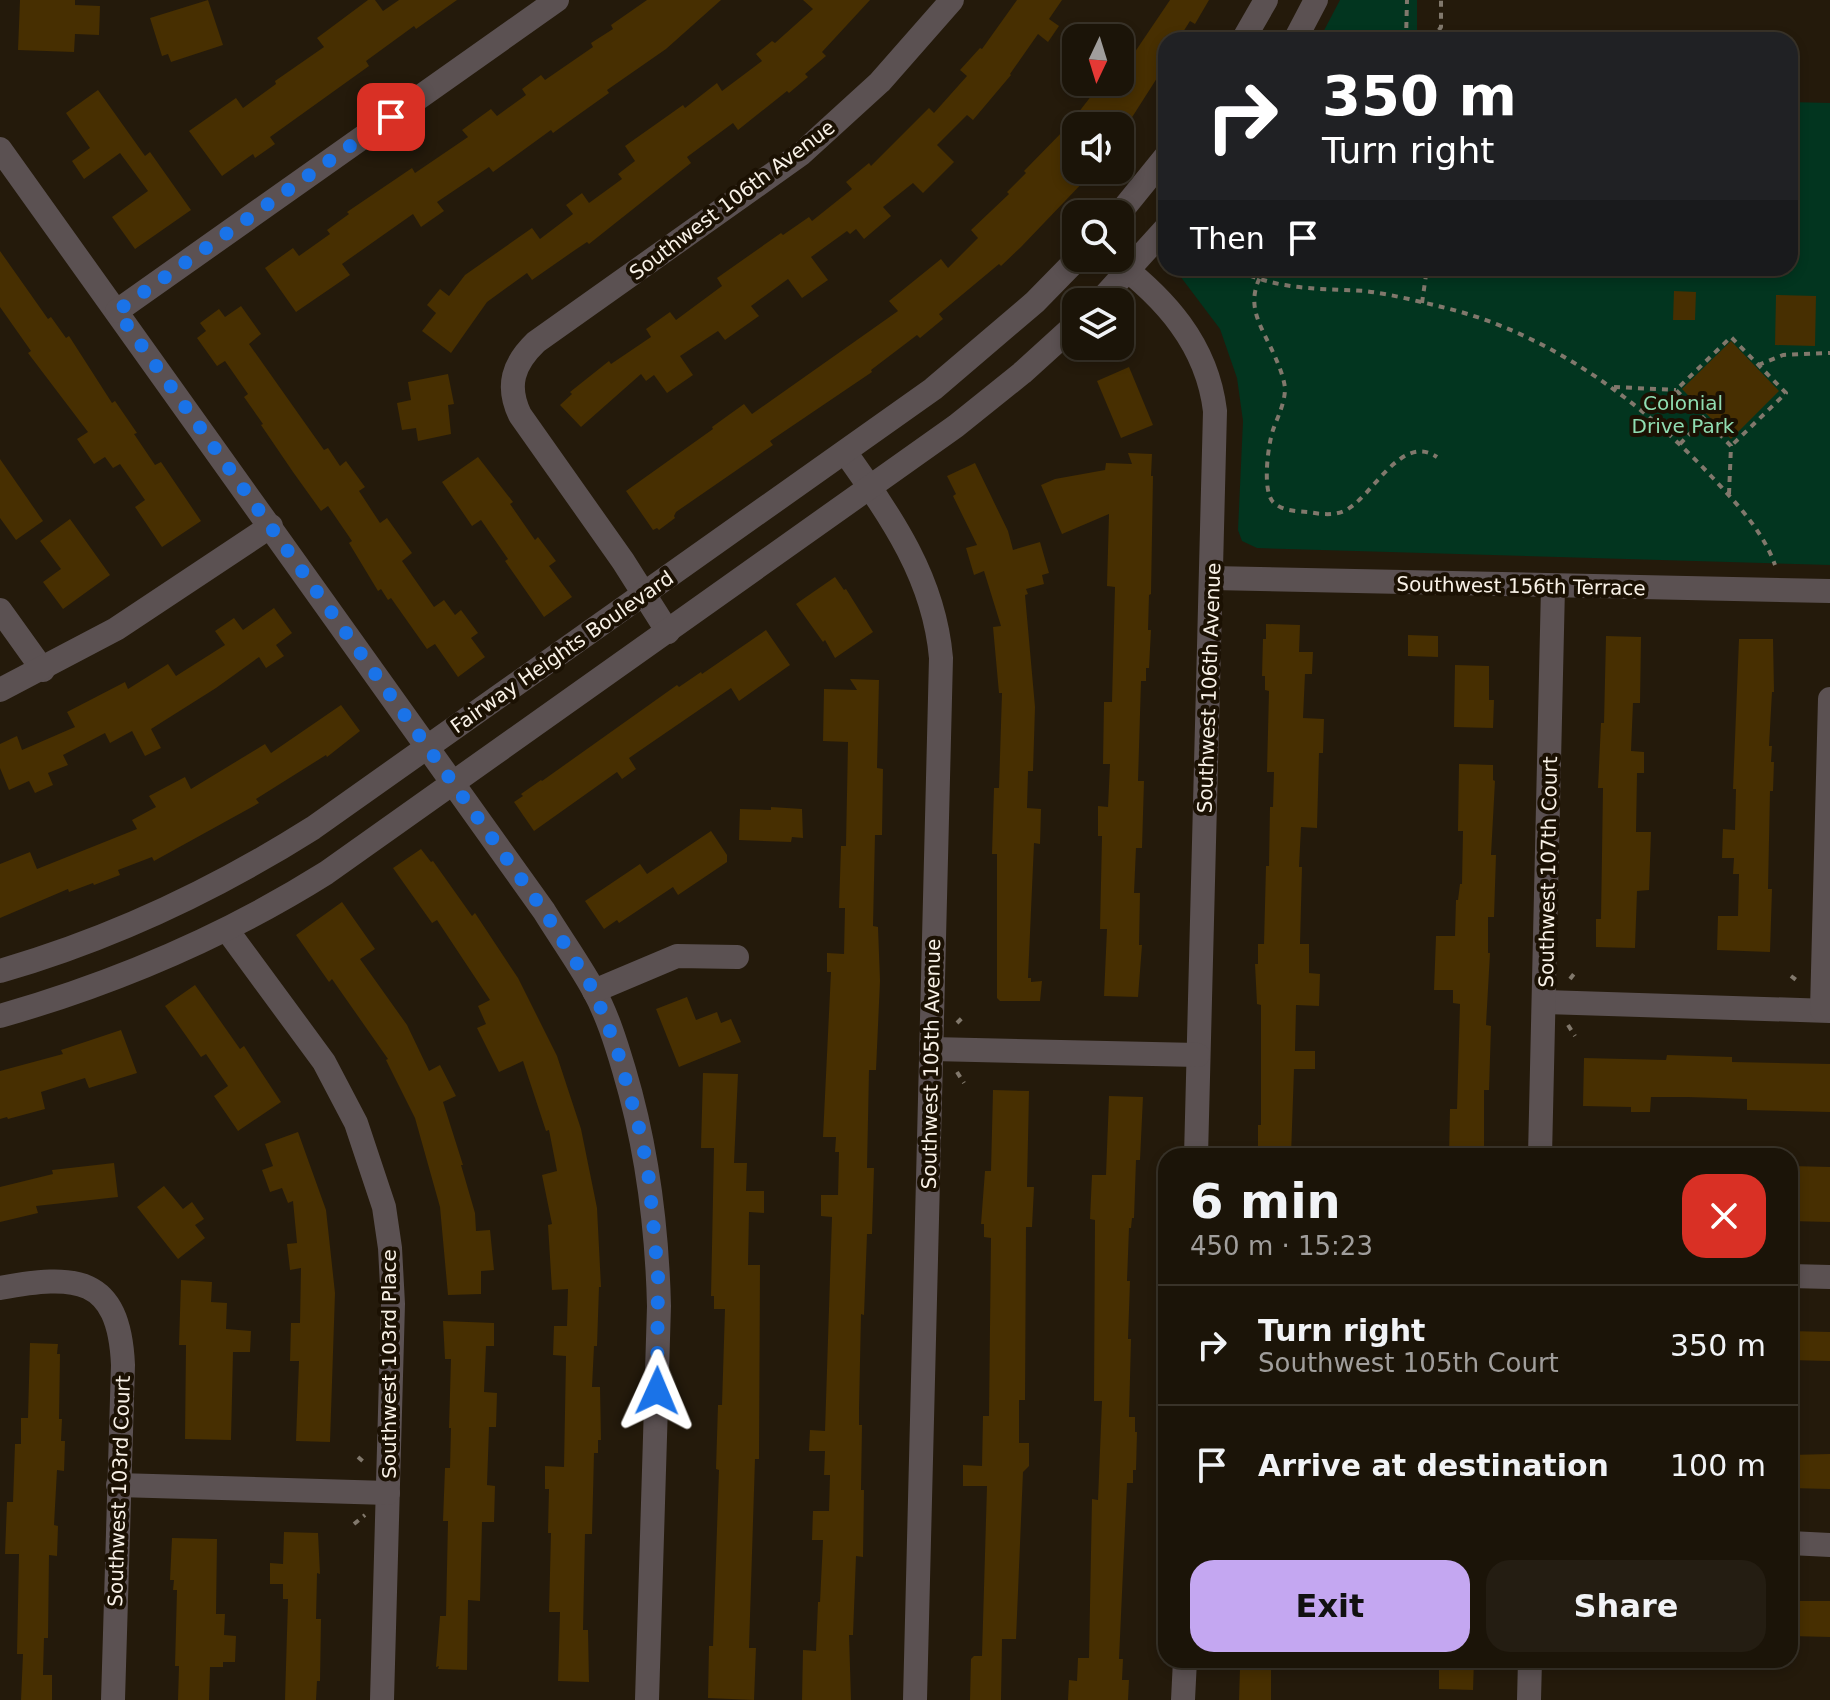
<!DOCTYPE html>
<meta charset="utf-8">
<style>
body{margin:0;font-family:"DejaVu Sans",sans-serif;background:#241d12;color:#f1f3f6;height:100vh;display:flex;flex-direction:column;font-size:30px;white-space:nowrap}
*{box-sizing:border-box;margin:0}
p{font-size:26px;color:#a09e9c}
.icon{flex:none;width:44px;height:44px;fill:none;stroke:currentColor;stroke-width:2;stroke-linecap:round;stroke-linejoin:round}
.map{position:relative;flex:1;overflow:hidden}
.drawer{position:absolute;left:1158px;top:1148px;width:640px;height:520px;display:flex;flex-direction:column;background:#1b1408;border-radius:24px;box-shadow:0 4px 12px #0003,0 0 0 2px #393329}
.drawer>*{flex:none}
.guide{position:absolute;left:1158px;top:32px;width:640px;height:244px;border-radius:24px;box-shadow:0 4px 12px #0003,0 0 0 2px #393329;background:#202124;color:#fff;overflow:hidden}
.needle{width:52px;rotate:184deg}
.controls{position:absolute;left:1062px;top:24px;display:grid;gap:16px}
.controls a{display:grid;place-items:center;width:72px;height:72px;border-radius:16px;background:#1b1408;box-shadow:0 4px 12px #0003,0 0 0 2px #393329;font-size:40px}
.pin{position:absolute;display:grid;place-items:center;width:68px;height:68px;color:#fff;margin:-34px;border-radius:16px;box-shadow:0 4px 12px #0006}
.me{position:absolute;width:88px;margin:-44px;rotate:1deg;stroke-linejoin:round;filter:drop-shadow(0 0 6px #0008)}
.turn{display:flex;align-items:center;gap:28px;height:168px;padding:0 32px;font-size:36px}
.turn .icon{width:104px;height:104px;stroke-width:2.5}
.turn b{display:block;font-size:56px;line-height:68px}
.then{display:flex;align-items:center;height:76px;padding:0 32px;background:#0003;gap:16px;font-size:30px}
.round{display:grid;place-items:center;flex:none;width:84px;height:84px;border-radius:24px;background:#241d12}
.head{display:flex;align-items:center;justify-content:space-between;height:136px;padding:0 32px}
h1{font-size:48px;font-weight:600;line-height:60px}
.primary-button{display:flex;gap:16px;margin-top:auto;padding:16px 32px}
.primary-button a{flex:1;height:92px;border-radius:24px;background:#c4a7f1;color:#111;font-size:32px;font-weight:600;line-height:92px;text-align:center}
.primary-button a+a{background:#241d12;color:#f1f3f6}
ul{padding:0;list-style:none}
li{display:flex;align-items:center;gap:24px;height:120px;padding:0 32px;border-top:2px solid #393329}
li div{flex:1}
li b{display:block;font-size:30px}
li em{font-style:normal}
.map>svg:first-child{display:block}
</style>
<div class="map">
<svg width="1830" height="1700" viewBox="0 0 1830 1700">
<rect width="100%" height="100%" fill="#241a0b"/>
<g fill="#02351f">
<polygon points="1340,0 1417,0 1417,40 1319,40"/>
<polygon points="1790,102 1830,103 1830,565 1257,548 1242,541 1238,530 1243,421 1237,378 1220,329 1174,268 1790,268"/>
</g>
<g fill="#472f01">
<polygon points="20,0 75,0 75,5 100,6 99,35 75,34 74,52 18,50"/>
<polygon points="208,0 223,45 171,62 168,54 162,56 150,18"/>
<polygon points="368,0 375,0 383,11 399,0 457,0 416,29 414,26 366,61 369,66 270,137 275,144 255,158 253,154 222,176 189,131 236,98 243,108 276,84 275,81 324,47 317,38"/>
<polygon points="647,0 721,0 666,49 607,90 609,93 571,120 553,133 551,130 493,172 489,167 437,202 444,211 421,227 413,214 342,264 350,275 296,312 265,268 293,248 299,256 330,234 327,230 349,214 347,212 412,168 415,173 468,137 462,130 491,109 497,116 526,95 522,89 541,75 545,80 593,47 591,43 613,29 611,25"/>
<polygon points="803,0 870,0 822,52 826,56 805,74 808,77 789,93 787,91 738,130 733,123 687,157 691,163 589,244 587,242 575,250 532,280 527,273 487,302 451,353 422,331 436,313 427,305 440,289 449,296 465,275 532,228 540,239 573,214 566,205 582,193 589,203 622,179 618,174 635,161 625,146 683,105 685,108 717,83 722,91 762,61 756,54 772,41 775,43 813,9"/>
<polygon points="1017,0 1062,0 1049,19 1059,26 1048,42 1038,34 1010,74 1011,75 973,120 967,115 937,145 954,162 923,193 913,183 883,207 891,216 864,239 856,229 850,234 847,231 811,257 828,280 802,298 788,279 751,306 759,316 725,340 718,331 680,356 693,375 667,393 654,375 646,381 641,374 581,427 560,405 572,394 570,392 609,361 611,364 651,337 646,329 670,312 676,320 722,286 717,278 781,233 783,235 809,217 812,221 852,189 846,182 869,163 871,166 929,108 934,113 967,76 960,70 980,48 982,49"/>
<polygon points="1170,0 1209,0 1195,24 1190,21 1178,40 1166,40 1166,64 1129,122 1126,119 1123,123 1117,119 1112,126 1076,126 1076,170 1081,170 1088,177 1021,247 1001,266 999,264 939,314 943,319 920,338 917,335 871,370 872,372 770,441 773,445 676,512 674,516 675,518 659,530 657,528 653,530 626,491 713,429 712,427 744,404 752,414 898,311 889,301 941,259 948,268 978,238 971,230 1009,194 1007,192 1026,173 1024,171 1068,126 1102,82 1110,89 1115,82 1120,82 1120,74"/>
<polygon points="98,90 145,156 150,152 191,210 135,249 112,217 148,191 120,153 84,179 72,161 90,148 66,113"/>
<polygon points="0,251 48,319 51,317 66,338 69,336 112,403 115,401 137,433 134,434 155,465 161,462 201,521 162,547 135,507 145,500 120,464 113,468 105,457 94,464 77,439 88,432 28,353 31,351 0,307"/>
<polygon points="1674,291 1696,292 1695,320 1673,320"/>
<polygon points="1776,295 1816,296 1815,346 1775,345"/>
<polygon points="241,306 261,334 249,344 324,450 328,448 340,466 346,461 365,487 359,491 380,523 387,518 412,553 402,561 434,607 444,600 455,615 461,610 478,633 471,638 485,657 458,677 435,644 427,649 391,598 388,600 381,589 378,591 349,543 352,541 328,506 321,511 293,472 261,425 263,424 244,397 248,394 225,361 217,366 197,338 206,331 200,323 219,309 225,317"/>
<polygon points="1731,341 1779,391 1731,439 1682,389"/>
<polygon points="1129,367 1153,425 1121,438 1097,381"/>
<polygon points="448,374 454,404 448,405 451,434 418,441 416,428 402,430 397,403 411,400 408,382"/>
<polygon points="1128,453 1152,454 1151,476 1153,476 1151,594 1149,595 1148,630 1151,630 1149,668 1146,668 1146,681 1141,681 1138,781 1144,781 1142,848 1136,848 1134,893 1140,893 1139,945 1142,945 1138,997 1104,996 1107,929 1100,929 1102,836 1098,836 1098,806 1108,807 1110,764 1103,764 1104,702 1112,702 1115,587 1107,586 1109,514 1062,534 1041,485 1055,479 1105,470 1106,463 1132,464"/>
<polygon points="478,457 513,502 510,504 535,540 538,537 556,561 549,566 572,597 544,617 505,561 508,559 481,520 472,526 442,482"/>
<polygon points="0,459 43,521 16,540 0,518"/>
<polygon points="975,463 1008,531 1013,550 1040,542 1049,573 1042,575 1044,584 1026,589 1028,594 1025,595 1035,707 1033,771 1028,771 1027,808 1041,809 1040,844 1034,843 1028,978 1031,978 1031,982 1042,981 1040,1001 1000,1001 997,998 997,854 992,854 994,788 999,788 1002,693 999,693 993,627 1001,626 984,571 974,575 966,548 977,545 953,496 956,494 947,476"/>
<polygon points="70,519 110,575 63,609 43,582 61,569 40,541"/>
<polygon points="835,577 844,590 846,589 873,632 835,658 825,640 823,642 796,604"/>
<polygon points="274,608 292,633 276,645 284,656 266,668 259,657 216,688 151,729 161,748 145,756 132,731 110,743 105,733 63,755 68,765 48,773 53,785 35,793 29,781 9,790 0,768 0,744 17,736 22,750 75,727 67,712 125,682 128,689 168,664 176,676 225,645 215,631 234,618 243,630"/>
<polygon points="1266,624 1300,625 1299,652 1313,652 1312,674 1305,674 1303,718 1324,719 1323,753 1319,753 1317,828 1301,827 1299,867 1302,867 1300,944 1309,944 1309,973 1320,974 1319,1006 1296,1005 1295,1051 1315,1051 1315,1069 1294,1069 1291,1156 1260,1156 1260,1149 1258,1149 1258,1125 1261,1125 1261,1005 1257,1004 1255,964 1258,964 1258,944 1264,944 1266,866 1269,866 1270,807 1273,807 1274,772 1267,772 1269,691 1265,690 1265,676 1262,676 1263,639 1266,639"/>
<polygon points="766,630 790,665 739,701 731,688 629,758 636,769 622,779 617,772 534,831 514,802 523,796 521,794 541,780 542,781 677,685 679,687 701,672 702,674"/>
<polygon points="1408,635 1438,636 1438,657 1408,656"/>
<polygon points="1606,636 1641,637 1640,703 1633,703 1631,751 1644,752 1644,773 1637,773 1636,832 1651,832 1649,890 1637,891 1635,948 1596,947 1596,919 1601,919 1603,788 1598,788 1601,723 1604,723"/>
<polygon points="1739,639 1773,639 1774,692 1772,692 1769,746 1772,746 1771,762 1774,762 1773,791 1770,791 1768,889 1772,889 1770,952 1717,950 1718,916 1738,916 1739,874 1733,874 1734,858 1722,858 1723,829 1735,830 1736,789 1733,789"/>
<polygon points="1455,665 1489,666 1489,700 1494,700 1493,728 1454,727"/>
<polygon points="850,679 879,680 877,768 883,769 882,835 875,835 873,926 878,927 880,981 876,1070 869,1070 867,1168 874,1168 872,1234 867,1234 864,1315 861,1314 859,1409 859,1425 862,1425 861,1490 864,1490 863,1557 856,1556 853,1635 849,1635 851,1700 802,1700 803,1650 816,1651 818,1602 820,1602 823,1540 812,1540 813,1511 829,1511 830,1475 824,1475 825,1451 809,1451 810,1430 825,1431 832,1217 821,1216 821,1195 838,1195 839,1152 835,1152 836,1137 823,1137 831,972 827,972 827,953 844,954 845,908 839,908 841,846 846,846 848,742 823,741 824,689 857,690"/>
<polygon points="341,705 360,731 327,757 326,755 256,799 259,803 154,861 152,857 118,870 120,875 94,885 93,883 69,892 68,889 0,918 0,864 30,852 37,869 137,829 132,820 156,807 149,796 185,777 191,789 265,744 271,753"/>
<polygon points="1459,764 1493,765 1493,780 1495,781 1491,855 1496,855 1494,917 1488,917 1488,953 1490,953 1486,1025 1491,1026 1489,1090 1484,1090 1484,1156 1449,1156 1450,1109 1457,1109 1460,1004 1453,1003 1453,990 1434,990 1436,936 1455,936 1456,900 1458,900 1460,884 1462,884 1463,831 1458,831"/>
<polygon points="771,807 802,809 803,838 792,837 791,842 739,840 740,809 771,810"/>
<polygon points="711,831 727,855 727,862 678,895 673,887 619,923 617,920 604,929 585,901 640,864 647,874"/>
<polygon points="421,849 431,862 433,861 472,916 475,913 518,978 557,1056 581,1129 597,1208 601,1287 599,1287 597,1346 594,1346 592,1387 600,1387 601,1440 598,1440 598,1453 594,1453 592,1534 585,1534 583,1630 588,1630 589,1682 558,1681 560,1612 549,1612 551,1533 548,1533 549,1489 545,1489 545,1466 564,1467 566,1356 553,1355 554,1326 567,1326 568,1289 552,1290 548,1225 552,1224 542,1175 557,1171 549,1130 546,1131 523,1061 499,1072 477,1028 486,1024 478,1006 490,1000 437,920 432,923 393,868"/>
<polygon points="342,902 375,949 360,959 407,1025 429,1071 440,1065 456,1096 443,1102 463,1165 461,1165 475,1213 476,1231 490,1230 494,1270 481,1271 481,1294 448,1295 440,1207 415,1118 386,1060 388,1059 332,979 329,982 296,935"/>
<polygon points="195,985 240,1049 244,1046 281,1102 238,1131 214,1096 228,1086 206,1054 201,1057 165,1006"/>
<polygon points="687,997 696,1020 717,1012 721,1023 731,1019 741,1042 679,1067 656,1009"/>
<polygon points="121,1030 137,1073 89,1088 85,1078 41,1092 45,1109 8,1119 7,1117 0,1119 0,1071 63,1054 61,1050"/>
<polygon points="1667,1055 1732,1057 1732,1062 1830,1064 1830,1112 1747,1110 1747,1099 1688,1097 1651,1097 1650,1112 1631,1112 1631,1107 1583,1106 1584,1058 1666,1060"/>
<polygon points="703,1073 738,1074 734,1163 747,1163 746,1191 764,1191 764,1213 749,1212 748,1265 760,1265 759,1459 755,1459 749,1648 756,1648 754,1700 708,1698 709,1646 713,1646 719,1470 716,1469 718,1405 722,1405 725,1309 714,1309 714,1296 711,1296 714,1148 701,1148"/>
<polygon points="993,1090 1029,1091 1027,1187 1034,1187 1032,1227 1026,1227 1025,1400 1019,1400 1019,1443 1029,1443 1029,1466 1023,1472 1016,1639 1002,1639 1001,1700 970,1700 971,1659 974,1656 982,1656 987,1486 963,1486 963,1465 982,1466 983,1416 989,1416 991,1238 984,1237 984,1224 981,1224 985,1171 991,1171"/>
<polygon points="1109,1096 1143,1097 1140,1160 1136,1160 1134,1218 1132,1218 1131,1228 1129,1228 1127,1281 1130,1281 1128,1339 1131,1339 1129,1417 1135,1417 1135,1432 1137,1432 1136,1470 1133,1470 1133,1483 1127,1483 1119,1659 1123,1659 1122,1680 1129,1680 1128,1700 1068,1700 1069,1680 1077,1681 1078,1658 1089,1658 1092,1499 1098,1500 1102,1401 1094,1401 1095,1220 1090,1219 1092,1175 1106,1175"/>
<polygon points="298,1132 326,1210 335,1293 330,1442 296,1441 299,1361 290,1361 291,1323 300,1323 301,1268 290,1270 287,1244 297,1243 293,1201 288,1203 282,1188 270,1192 262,1170 273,1166 265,1144"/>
<polygon points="114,1163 118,1197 36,1206 38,1213 0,1222 0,1187 53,1174 52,1170"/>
<polygon points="1790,1166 1830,1167 1830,1222 1790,1221"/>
<polygon points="164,1186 183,1209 192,1202 204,1219 195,1225 205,1238 178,1259 137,1207"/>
<polygon points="181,1280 212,1282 211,1302 227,1303 226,1329 251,1331 250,1352 233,1352 231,1440 185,1439 186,1345 179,1345"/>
<polygon points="443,1321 494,1323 494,1346 486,1346 484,1392 497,1393 496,1427 489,1427 487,1485 495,1486 494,1522 482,1522 480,1601 468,1600 467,1670 438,1669 439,1666 436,1667 440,1616 446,1616 448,1521 443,1521 445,1468 450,1468 451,1428 449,1428 451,1359 445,1359"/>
<polygon points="1790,1331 1830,1332 1830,1361 1790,1360"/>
<polygon points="30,1343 58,1344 57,1354 60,1354 59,1419 62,1419 61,1441 65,1441 64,1471 57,1470 54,1525 58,1526 57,1556 49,1555 48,1638 44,1638 43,1675 52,1675 52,1700 21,1700 23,1654 17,1654 19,1554 5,1554 7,1502 13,1502 15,1444 21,1444 21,1418 28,1418"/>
<polygon points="1830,1454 1830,1489 1790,1488 1790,1455"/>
<polygon points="284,1532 318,1533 320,1574 317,1573 316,1619 321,1619 320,1681 317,1681 316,1700 285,1700 288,1599 283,1599 283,1584 270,1584 270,1563 283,1564"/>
<polygon points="172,1538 217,1539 216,1614 225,1614 224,1635 236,1636 235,1662 223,1662 223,1667 210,1667 209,1700 178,1700 179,1666 175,1666 177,1590 173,1590 174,1580 170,1580"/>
<polygon points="1790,1601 1830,1601 1830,1637 1790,1636"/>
<polygon points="1439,1660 1474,1660 1473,1690 1439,1689"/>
<polygon points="1240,1669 1271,1670 1271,1700 1239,1700"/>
</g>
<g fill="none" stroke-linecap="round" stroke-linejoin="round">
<g stroke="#81786c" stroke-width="4" stroke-dasharray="6 6" stroke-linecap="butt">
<polyline points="1406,40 1407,0"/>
<polyline points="1432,40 1441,27 1441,0"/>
<path d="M1227 268C1246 274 1265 282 1285 285 1311 290 1338 289 1365 291 1390 294 1417 301 1442 307 1547 332 1640 400 1712 477 1737 504 1763 531 1775 565"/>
<path d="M1265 268C1242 305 1261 324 1276 359 1280 368 1284 379 1285 388 1285 403 1278 416 1273 430 1268 445 1262 490 1273 502 1282 511 1296 511 1308 512 1320 514 1332 516 1344 511 1372 499 1400 432 1437 457"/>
<polyline points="1422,303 1427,268"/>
<polyline points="1758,365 1783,355 1830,353"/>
<polyline points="1614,387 1676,390"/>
<polyline points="1680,444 1704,419"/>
<polyline points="1729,494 1731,446 1676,390 1731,337 1786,393 1731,446"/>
<polyline points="1791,976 1800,983"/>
<polyline points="1570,979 1577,970"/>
<polyline points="957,1023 965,1015"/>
<polyline points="1568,1025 1575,1036"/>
<polyline points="957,1072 964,1083"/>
<polyline points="358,1457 365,1463"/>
<polyline points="354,1524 365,1515"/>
</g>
<g stroke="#5b5152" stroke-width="24">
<path d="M0 149 544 911C560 937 578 962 593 989 607 1014 616 1043 624 1070 647 1147 657 1226 659 1306L647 1700"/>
<path d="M1112 258C1165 298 1207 344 1215 411L1196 1156"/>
<polyline points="117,311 557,0"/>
<path d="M845 452C891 517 934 577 941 658L915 1700"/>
<polyline points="1212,578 1830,591"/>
<polyline points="0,610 43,670"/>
<path d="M668 632 623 561 520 415C506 386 513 364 536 342L801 154 880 82 952 0"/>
<polyline points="0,690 116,629 271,526"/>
<polyline points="227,930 324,1062 356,1123 384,1207 390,1248 393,1304 382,1700"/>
<polyline points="594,991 677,956 737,957"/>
<polyline points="1545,1002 1830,1011"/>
<polyline points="1822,1010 1830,699"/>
<polyline points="932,1049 1198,1055"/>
<polyline points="1540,1156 1553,587"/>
<polyline points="1790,1276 1830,1277"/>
<path d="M0 1288C75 1274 119 1275 123 1365L113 1700"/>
<polyline points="118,1485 388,1493"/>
<polyline points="1790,1543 1830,1545"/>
<polyline points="1183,1700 1185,1660"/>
<polyline points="1529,1700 1530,1660"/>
</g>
<g stroke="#5b5152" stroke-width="24">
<polyline points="1243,40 1266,0"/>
<polyline points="1295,40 1316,0"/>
<polyline points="1119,214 1166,156"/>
<polyline points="1099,302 1166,228"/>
<path d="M0 971C111 939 215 890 313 828L933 389 1035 302 1078 258"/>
<path d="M0 1016C115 983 224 937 326 873L956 426 1022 373 1076 324"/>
</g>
</g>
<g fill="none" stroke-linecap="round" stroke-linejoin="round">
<polyline stroke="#1a73e8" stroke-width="14" stroke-dasharray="0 25.2" points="391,117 117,311 544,911 594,991 617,1049 641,1135 649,1179 658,1275 657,1391"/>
</g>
<g text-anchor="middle" stroke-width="8" stroke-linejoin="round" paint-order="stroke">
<g font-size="20" fill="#f8f1e7" stroke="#1b1103">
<text transform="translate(732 200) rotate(-37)" y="7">Southwest 106th Avenue</text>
<text transform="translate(1521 586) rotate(1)" y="7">Southwest 156th Terrace</text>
<text transform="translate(562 652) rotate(-35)" y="7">Fairway Heights Boulevard</text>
<text transform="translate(1209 688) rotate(-88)" y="7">Southwest 106th Avenue</text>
<text transform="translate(1548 872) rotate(-89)" y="7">Southwest 107th Court</text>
<text transform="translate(931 1064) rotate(-89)" y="7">Southwest 105th Avenue</text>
<text transform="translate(389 1364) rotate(-90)" y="7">Southwest 103rd Place</text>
<text transform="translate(119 1491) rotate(-88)" y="7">Southwest 103rd Court</text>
</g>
<g font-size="20" fill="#90ddb2" stroke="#1b1103">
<text x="1683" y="410">Colonial<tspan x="1683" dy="23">Drive Park</tspan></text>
</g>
</g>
</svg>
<div class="controls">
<a><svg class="needle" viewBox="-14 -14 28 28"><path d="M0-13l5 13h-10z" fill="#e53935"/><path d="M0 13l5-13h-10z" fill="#a09e9c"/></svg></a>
<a><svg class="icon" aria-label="sound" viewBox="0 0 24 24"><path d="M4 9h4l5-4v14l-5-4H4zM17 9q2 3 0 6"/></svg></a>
<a><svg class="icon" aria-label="search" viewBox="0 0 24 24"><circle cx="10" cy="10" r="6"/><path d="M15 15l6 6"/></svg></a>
<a><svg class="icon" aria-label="layers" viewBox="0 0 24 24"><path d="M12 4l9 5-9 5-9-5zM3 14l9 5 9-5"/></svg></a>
</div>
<div class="pin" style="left:391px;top:117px;background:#d93025"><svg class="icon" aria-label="arrive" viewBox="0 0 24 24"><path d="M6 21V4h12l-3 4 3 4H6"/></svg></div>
<svg class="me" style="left:657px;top:1391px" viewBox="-20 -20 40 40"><path d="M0-17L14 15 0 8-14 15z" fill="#1a73e8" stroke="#fff" stroke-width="4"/></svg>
<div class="guide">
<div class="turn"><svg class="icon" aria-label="right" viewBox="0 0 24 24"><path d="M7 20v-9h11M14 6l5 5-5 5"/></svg><div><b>350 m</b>Turn right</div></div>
<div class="then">Then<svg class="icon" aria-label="arrive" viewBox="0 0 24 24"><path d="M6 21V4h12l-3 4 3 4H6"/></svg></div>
</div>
<section class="drawer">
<div class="head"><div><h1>6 min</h1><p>450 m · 15:23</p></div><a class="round" style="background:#d93025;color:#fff"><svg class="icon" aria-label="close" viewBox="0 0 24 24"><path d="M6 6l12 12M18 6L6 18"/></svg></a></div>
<ul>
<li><svg class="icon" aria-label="right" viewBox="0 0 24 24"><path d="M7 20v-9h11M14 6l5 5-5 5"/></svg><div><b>Turn right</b><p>Southwest 105th Court</p></div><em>350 m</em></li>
<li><svg class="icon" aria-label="arrive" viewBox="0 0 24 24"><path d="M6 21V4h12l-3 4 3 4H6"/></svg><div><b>Arrive at destination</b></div><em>100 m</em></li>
</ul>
<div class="primary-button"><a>Exit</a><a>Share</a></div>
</section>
</div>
